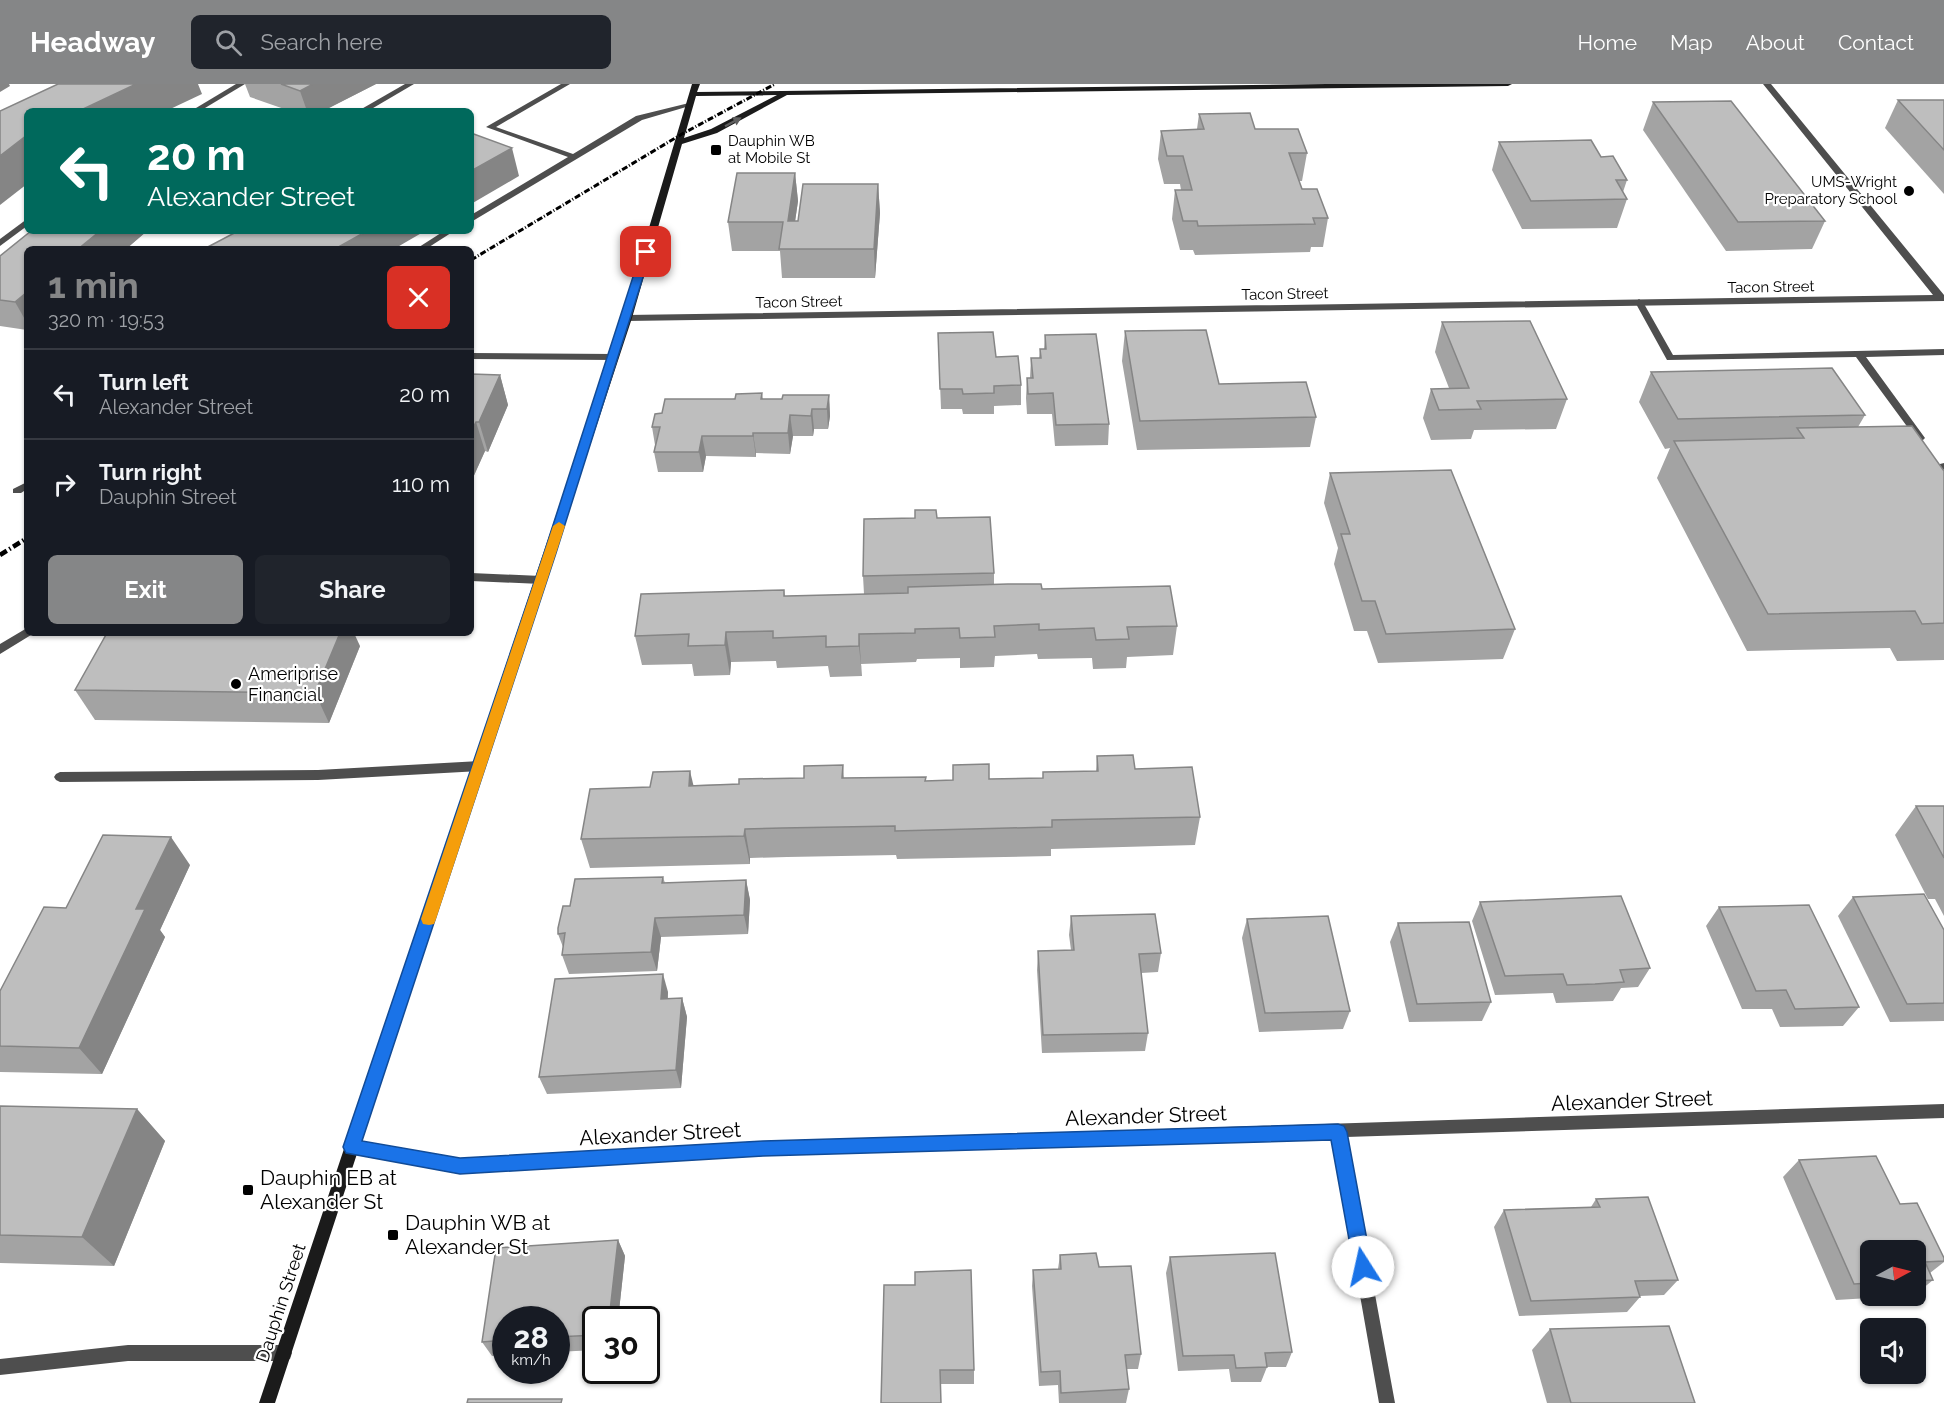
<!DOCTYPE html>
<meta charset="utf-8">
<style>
body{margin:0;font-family:Raleway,sans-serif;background:#20242c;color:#f1f3f6;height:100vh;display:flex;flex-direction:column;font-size:22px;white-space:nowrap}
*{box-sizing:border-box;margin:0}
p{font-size:20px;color:#9ea1a6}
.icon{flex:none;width:33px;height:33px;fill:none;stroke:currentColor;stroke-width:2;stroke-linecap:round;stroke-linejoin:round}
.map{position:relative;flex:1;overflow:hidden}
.drawer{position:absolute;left:24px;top:162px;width:450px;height:390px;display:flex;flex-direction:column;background:#171b24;border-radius:9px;box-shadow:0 2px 4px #0004}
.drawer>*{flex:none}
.hud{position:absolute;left:24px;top:24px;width:450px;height:126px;border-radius:9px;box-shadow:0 2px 4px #0004;background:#00695c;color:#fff;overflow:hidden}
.needle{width:39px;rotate:83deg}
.fabs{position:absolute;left:1860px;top:1156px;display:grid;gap:12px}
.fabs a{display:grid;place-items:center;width:66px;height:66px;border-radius:9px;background:#171b24;box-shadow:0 2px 4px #0004;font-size:30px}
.speed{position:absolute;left:492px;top:1222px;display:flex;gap:12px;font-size:30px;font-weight:700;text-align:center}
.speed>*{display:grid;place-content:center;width:78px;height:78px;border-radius:50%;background:#171b24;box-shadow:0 2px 4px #0004;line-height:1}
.speed small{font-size:15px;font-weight:400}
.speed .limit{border:3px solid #111;border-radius:9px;background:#fff;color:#111}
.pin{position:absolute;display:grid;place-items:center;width:51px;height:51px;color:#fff;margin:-26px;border-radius:12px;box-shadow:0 3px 9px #0006}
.me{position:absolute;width:66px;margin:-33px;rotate:350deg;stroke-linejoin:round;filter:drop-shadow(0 0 4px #0008)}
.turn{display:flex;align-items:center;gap:21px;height:126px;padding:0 24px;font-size:27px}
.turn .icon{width:78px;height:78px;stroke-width:2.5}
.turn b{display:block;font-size:42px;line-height:51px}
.round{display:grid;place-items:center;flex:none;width:63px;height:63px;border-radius:9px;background:#20242c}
.head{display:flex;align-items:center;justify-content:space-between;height:102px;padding:0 24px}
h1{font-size:36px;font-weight:700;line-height:45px;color:#858687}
.action{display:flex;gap:12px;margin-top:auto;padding:12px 24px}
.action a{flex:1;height:69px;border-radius:9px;background:#858687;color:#fff;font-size:24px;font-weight:700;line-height:69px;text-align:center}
.action a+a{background:#20242c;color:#f1f3f6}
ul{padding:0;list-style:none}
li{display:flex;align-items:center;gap:18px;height:90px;padding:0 24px;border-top:2px solid #363941}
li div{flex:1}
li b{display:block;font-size:22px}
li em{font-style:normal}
header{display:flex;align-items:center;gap:36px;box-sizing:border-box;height:84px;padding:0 30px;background:#858687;color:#fff}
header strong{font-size:28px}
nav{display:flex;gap:33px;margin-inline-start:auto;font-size:21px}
.search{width:420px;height:54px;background:#20242c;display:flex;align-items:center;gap:15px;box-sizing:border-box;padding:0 21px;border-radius:9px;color:#9ea1a6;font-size:22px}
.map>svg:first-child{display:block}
</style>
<header>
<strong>Headway</strong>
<div class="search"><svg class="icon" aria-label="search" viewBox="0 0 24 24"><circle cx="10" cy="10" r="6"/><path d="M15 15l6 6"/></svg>Search here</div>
<nav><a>Home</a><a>Map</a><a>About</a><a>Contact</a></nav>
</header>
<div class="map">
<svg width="1944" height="1319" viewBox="0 0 1944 1319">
<rect width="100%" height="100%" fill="#fff"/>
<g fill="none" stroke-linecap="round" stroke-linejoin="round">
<g fill="#4e4e4e" fill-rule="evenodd">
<polygon points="236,0 245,0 200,27 191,27"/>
<polygon points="405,0 414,0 368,27 358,27"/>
<polygon points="561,0 570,0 496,43 573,70 636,32 689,19 693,21 642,36 471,138 471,131 568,73 486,43"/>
<polygon points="27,135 27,142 0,162 0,155"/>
<polygon points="444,147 454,147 426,165 416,165"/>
<polygon points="1639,215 1643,218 1673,271 1944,265 1944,271 1866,273 1925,354 1923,356 1917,356 1856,273 1667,276 1635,218"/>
<polygon points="471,269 614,270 619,273 614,276 471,275"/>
<polygon points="1944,379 1944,386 1939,383 1940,380"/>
<polygon points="27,398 27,405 21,409 13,409 13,405"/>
<polygon points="471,489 541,492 546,496 541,500 471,497"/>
<polygon points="27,544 27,549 32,549 31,551 0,570 0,560"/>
<polygon points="480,677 484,679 486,682 484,685 480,687 318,696 60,698 56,696 54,693 56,690 60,688 318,686"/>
<polygon points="128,1261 284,1261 290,1263 292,1269 290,1275 284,1277 128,1277 0,1291 0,1275"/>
</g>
<g fill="#4e4e4e" fill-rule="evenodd">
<polygon points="1763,0 1771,0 1944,211 1944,217 627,237 622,234 627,231 1933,211"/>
<polygon points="1944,1020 1944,1034 1346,1053 1395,1319 1379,1319 1332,1053 763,1072 460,1089 352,1070 347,1068 345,1063 347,1058 352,1056 460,1075 763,1058"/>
</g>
<path fill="#1b1b1b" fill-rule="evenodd" d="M692 0H700L697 8 1327 0H1512L1508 2 787 11 717 49 682 60 632 234 275 1319H259L622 234ZM777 11 711 45 684 54 696 12Z"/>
<polyline stroke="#000" stroke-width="3" stroke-dasharray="6 2 1 2" stroke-linecap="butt" points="471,176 682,50 775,0"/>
<polyline stroke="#000" stroke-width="4.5" stroke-dasharray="8 3 1.5 3" stroke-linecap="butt" points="0,471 27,454"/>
</g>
<g fill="#a3a3a3">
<polygon points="245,0 376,0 323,27 290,27 250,13"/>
<polygon points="1898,16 1944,16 1944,110 1885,44"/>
<polygon points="1653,18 1825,137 1812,165 1726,167 1643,46"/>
<polygon points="1199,30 1255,45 1307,69 1302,97 1299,97 1302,105 1328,134 1323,163 1311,163 1310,168 1195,171 1193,166 1180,166 1172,135 1175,106 1181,106 1180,100 1164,100 1158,75 1161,47 1197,45"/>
<polygon points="1499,58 1601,73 1627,96 1623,108 1627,115 1617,144 1522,145 1492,86"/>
<polygon points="795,89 798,117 795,137 798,137 878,100 880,129 875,194 782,194 780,167 732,167 728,138"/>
<polygon points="31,147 147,147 126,165 27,165 27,246 0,242 0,172"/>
<polygon points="1442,238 1567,315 1556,345 1474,346 1471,355 1431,356 1423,334 1431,305 1449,304 1435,268"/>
<polygon points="1125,247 1219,300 1316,333 1310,363 1137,366 1122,277"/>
<polygon points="938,249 996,273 1021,301 1021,321 994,322 994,330 963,330 962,325 941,325"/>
<polygon points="1045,251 1109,340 1108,361 1055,362 1052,330 1027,330 1026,314 1027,294 1030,294 1031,274 1039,274 1040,265 1044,265"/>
<polygon points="1651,288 1865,331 1858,343 1944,387 1944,576 1897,577 1890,564 1747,567 1657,394 1670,364 1665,365 1639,318"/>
<polygon points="471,290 500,291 508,321 488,368 485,367 471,398"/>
<polygon points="762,309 763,315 782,315 829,311 830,332 828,345 814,345 813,352 793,352 790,370 756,369 756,373 706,372 703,388 658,388 654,368 655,361 652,343 662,329"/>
<polygon points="1330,389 1515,545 1503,575 1378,579 1367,547 1354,547 1334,480 1338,464 1324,419"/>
<polygon points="937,434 994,489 994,501 1042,505 1177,542 1173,571 1127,573 1126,584 1093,585 1092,574 1038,575 1037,570 995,572 994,583 960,584 960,574 917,575 916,578 861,580 862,592 830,593 828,582 777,584 776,577 731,578 730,591 694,592 692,580 642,581 635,552 784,506 785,512 864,510 863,492"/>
<polygon points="360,562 329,639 95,636 75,606"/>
<polygon points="1097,672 1135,685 1200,733 1195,761 1051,765 1051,772 897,775 896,771 787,773 750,774 750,780 590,784 581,755 694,701 739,700 804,694 843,681 844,694 926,697 1043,694 1043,688 1096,687"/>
<polygon points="1916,722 1944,722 1944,832 1935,815 1928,815 1895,751"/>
<polygon points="190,781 160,846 165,853 102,990 0,988 0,907 66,824"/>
<polygon points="663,793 665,799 746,796 750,816 748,850 661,853 657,887 569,890 562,871 563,863 558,850 570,822"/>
<polygon points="1853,813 1944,846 1944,937 1890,938 1838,832"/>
<polygon points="1480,818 1650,884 1638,903 1621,904 1613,917 1556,919 1553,909 1495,911 1472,837"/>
<polygon points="1719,823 1859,923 1843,942 1780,943 1772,925 1742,925 1706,842"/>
<polygon points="1071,832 1161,869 1158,888 1141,889 1148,949 1145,967 1042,969 1037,886 1038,867 1071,866 1069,851"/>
<polygon points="1247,835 1350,927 1343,945 1259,948 1242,854"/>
<polygon points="1398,839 1491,918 1482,937 1409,938 1390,858"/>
<polygon points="668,908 668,915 682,914 687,933 681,1004 547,1010 539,993"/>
<polygon points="0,1022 137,1025 165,1057 114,1182 0,1179"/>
<polygon points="1799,1076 1900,1120 1944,1174 1944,1178 1930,1189 1933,1196 1916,1210 1916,1167 1870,1167 1870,1212 1903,1212 1836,1216 1783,1093"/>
<polygon points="1596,1115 1678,1196 1664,1211 1640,1212 1640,1213 1627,1228 1519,1232 1494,1143 1504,1126 1591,1123"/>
<polygon points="618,1156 625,1172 618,1236 596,1236 596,1266 556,1268 556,1236 506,1236 506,1271 492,1272 482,1258 496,1164"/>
<polygon points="1060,1171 1099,1183 1141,1270 1138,1285 1126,1285 1129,1305 1126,1319 1059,1319 1058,1301 1039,1302 1032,1202 1033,1186 1058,1185"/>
<polygon points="1170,1173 1292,1268 1286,1283 1267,1283 1261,1298 1231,1298 1229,1285 1178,1287 1166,1189"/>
<polygon points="915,1201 974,1286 974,1300 941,1300 941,1319 881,1319"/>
<polygon points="1550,1245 1695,1319 1547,1319 1532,1266"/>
</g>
<g fill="#858585">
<polygon points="0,0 9,0 10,2 0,8"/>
<polygon points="136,0 198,0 202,10 166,27 79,27"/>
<polygon points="313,0 376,0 323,27 307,27 300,7"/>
<polygon points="27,51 27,100 0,121 0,72"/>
<polygon points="512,64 519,92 471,120 471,87"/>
<polygon points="795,89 798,117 791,166 788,137"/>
<polygon points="878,100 880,129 875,194 874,165"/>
<polygon points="100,147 147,147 126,165 78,165"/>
<polygon points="367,147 425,147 394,165 335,165"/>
<polygon points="27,208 27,239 15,218"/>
<polygon points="500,291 508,321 488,368 479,338"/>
<polygon points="829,311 830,332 828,345 827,325"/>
<polygon points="812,325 814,345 813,352 811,332"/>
<polygon points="790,331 793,352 790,370 788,349"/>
<polygon points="476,338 485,367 471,398 471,348"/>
<polygon points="753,349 756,369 756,373 753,352"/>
<polygon points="702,352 706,372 703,388 699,368"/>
<polygon points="726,548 731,578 730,591 725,561"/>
<polygon points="340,549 354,549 360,562 329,639 315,609"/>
<polygon points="859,550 861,580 862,592 859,562"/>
<polygon points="690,687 697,716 689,702"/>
<polygon points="745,745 750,774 750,780 744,752"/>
<polygon points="171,753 190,781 160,846 165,853 102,990 79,964 136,825"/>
<polygon points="746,796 750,816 748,850 744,831"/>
<polygon points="655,834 661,853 657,887 651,868"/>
<polygon points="663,890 668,908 666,934 661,915"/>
<polygon points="682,914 687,933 681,1004 676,986"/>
<polygon points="137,1025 165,1057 114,1182 82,1153"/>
<polygon points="618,1156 625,1172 618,1236 609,1236"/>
</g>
<g fill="#bebebe" stroke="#858585" stroke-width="1.5">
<polygon points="58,0 136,0 79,27 27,27 27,51 0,72 0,27"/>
<polygon points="281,0 313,0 300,7"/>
<polygon points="1898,16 1944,16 1944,66"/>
<polygon points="1731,17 1825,137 1738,138 1653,18"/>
<polygon points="1250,29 1255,45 1298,45 1307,69 1289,69 1302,105 1317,105 1328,134 1313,134 1315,140 1198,142 1197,137 1183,137 1175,106 1192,106 1183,72 1167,72 1161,47 1204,45 1199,30"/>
<polygon points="471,49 512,64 471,87"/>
<polygon points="1591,56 1601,73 1613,72 1627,96 1616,96 1627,115 1531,117 1499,58"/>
<polygon points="737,89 795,89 788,137 798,137 803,100 878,100 874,165 779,165 783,138 728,138"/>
<polygon points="31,147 100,147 78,165 27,165 27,208 15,218 0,216 0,172"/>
<polygon points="238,147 367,147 335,165 204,165"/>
<polygon points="1530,237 1567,315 1477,317 1481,325 1439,326 1431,305 1469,304 1442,238"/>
<polygon points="1206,246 1219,300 1306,298 1316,333 1140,337 1125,247"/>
<polygon points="993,248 996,273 1018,272 1021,301 994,302 994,309 963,310 962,305 940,305 938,249"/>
<polygon points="1096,250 1109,340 1056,341 1053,309 1028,310 1027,294 1033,294 1031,274 1041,274 1040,265 1046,265 1045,251"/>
<polygon points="1832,284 1865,331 1678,335 1651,288"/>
<polygon points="471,290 500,291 479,338 476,338 471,348"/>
<polygon points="762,309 761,315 782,315 783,311 829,311 827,325 812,325 811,332 790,331 788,349 753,349 753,352 702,352 699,368 654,368 660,343 652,343 655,330 662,329 665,315 735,315 736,310"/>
<polygon points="1912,342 1944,387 1944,539 1922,540 1915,527 1768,530 1674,357 1804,354 1797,344"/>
<polygon points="1451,386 1515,545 1386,550 1375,517 1362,517 1341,450 1350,450 1330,389"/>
<polygon points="915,426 936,426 937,434 990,433 994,489 863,492 864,435 915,434"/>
<polygon points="1008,500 1041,500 1042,505 1170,502 1177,542 1127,543 1129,555 1096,556 1094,544 1039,546 1039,540 994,542 995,553 960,554 959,544 915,545 915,549 859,550 859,562 826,563 826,552 773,554 773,547 726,548 725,561 688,562 689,550 635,552 641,510 784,506 784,512 787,512 908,509 908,503"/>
<polygon points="107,549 340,549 315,609 75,606"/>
<polygon points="1133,671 1135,685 1192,683 1200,733 1052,736 1052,743 895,747 895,742 782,744 745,745 744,752 581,755 590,705 650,703 653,688 690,687 689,702 739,700 739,695 804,694 804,682 843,681 842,694 926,693 925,697 953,696 953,681 989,680 989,695 1043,694 1043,688 1098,687 1097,672"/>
<polygon points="1916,722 1944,722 1944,774"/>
<polygon points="103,751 171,753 136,825 145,825 79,964 0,962 0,907 44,823 66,824"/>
<polygon points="663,793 662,799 746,796 744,831 655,834 651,868 562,871 565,849 558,850 558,844 563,822 570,822 575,795"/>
<polygon points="1924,810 1944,846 1944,919 1907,920 1853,813"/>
<polygon points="1621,812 1650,884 1620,886 1624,898 1595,900 1567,901 1563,890 1505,892 1480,818"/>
<polygon points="1809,821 1859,923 1795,925 1786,906 1756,907 1719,823"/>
<polygon points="1155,830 1161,869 1139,870 1148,949 1043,951 1038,867 1074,866 1071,832"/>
<polygon points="1328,832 1350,927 1265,929 1247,835"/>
<polygon points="1469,838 1491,918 1417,920 1398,839"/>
<polygon points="663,890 661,915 682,914 676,986 539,993 555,895"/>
<polygon points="0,1022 137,1025 82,1153 0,1151"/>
<polygon points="1876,1072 1900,1120 1917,1119 1944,1174 1944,1177 1925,1178 1933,1196 1916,1197 1916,1167 1870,1167 1870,1199 1854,1200 1799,1076"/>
<polygon points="1648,1113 1678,1196 1635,1197 1640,1213 1531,1217 1504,1126 1600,1123 1596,1115"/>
<polygon points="618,1156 609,1236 596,1236 596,1251 556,1253 556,1236 506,1236 506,1256 482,1258 496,1164"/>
<polygon points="1096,1169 1099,1183 1131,1182 1141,1270 1125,1271 1129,1305 1061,1309 1060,1287 1041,1288 1033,1186 1061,1185 1060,1171"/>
<polygon points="1275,1169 1292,1268 1265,1269 1267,1283 1236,1284 1234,1271 1183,1272 1170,1173"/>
<polygon points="971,1186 974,1286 940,1286 941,1319 881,1319 884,1201 915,1201 915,1188"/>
<polygon points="1669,1242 1695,1319 1571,1319 1550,1245"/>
<polygon points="468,1315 562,1315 561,1319 467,1319"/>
</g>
<defs><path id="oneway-solid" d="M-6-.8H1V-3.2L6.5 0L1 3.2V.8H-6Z" transform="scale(1.5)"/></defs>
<use fill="#5f5f5f" href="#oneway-solid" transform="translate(733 38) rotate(-28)"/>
<polygon fill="#1a73e8" stroke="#114b97" stroke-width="1.5" points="646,165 651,168 556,469 362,1057 460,1074 763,1057 1338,1040 1344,1042 1347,1048 1372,1183 1369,1190 1363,1192 1357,1190 1354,1183 1331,1056 763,1072 460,1090 346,1069 343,1063 544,469 641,168"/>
<polygon fill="#f59e0b" points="559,438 565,442 436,835 434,840 429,841 423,840 421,835 553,442"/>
<g fill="#000" stroke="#fff" stroke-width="2">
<rect x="710" y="60" width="12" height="12" rx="3"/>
<circle cx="1909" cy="107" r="6"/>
<circle cx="236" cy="600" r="6"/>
<rect x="242" y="1100" width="12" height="12" rx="3"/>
<rect x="387" y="1145" width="12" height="12" rx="3"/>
</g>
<g text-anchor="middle" stroke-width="4.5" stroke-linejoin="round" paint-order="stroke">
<g font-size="15" fill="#000" stroke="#fff" text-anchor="start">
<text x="728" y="62">Dauphin WB<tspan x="728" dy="17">at Mobile St</tspan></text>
<text x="1897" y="103" text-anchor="end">UMS-Wright<tspan x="1897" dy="17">Preparatory School</tspan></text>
</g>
<g font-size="15" fill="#000" stroke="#fff">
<text transform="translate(1771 203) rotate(-1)" y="5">Tacon Street</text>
<text transform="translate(1285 210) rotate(-1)" y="5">Tacon Street</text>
<text transform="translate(799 218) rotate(-1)" y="5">Tacon Street</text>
</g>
<g font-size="18" fill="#000" stroke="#fff" text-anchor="start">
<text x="248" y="596">Ameriprise<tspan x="248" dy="21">Financial</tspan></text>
</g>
<g font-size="18" fill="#000" stroke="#fff">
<text transform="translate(281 1219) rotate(-72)" y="6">Dauphin Street</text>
</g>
<g font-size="21" fill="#000" stroke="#fff">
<text transform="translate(1632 1017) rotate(-2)" y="7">Alexander Street</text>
<text transform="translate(1146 1032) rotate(-2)" y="7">Alexander Street</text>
<text transform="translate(660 1050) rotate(-3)" y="7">Alexander Street</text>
</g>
<g font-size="21" fill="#000" stroke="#fff" text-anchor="start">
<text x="260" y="1101">Dauphin EB at<tspan x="260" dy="24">Alexander St</tspan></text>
<text x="405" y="1146">Dauphin WB at<tspan x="405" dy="24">Alexander St</tspan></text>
</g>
</g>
</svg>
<div class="fabs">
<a><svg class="needle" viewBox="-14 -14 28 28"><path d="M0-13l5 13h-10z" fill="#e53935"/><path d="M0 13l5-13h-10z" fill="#9ea1a6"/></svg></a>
<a><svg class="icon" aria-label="sound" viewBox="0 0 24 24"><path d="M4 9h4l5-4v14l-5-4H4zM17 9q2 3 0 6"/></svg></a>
</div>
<div class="speed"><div>28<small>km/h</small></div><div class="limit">30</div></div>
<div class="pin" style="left:646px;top:168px;background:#d93025"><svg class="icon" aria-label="arrive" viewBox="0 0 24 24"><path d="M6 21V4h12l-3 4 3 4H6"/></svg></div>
<svg class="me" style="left:1363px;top:1183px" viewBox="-20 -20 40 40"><circle r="19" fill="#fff"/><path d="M0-13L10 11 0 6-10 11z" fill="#1a73e8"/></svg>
<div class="hud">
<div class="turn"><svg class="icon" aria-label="left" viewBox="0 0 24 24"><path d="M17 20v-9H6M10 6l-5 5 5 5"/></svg><div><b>20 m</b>Alexander Street</div></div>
</div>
<section class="drawer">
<div class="head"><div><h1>1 min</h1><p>320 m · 19:53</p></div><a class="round" style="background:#d93025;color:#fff"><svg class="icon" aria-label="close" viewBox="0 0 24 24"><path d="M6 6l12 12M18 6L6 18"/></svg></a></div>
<ul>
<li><svg class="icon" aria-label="left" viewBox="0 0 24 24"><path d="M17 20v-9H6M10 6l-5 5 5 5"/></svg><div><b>Turn left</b><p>Alexander Street</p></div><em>20 m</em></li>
<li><svg class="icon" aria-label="right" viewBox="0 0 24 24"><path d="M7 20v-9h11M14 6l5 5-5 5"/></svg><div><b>Turn right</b><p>Dauphin Street</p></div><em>110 m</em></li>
</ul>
<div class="action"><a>Exit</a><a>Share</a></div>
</section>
</div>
